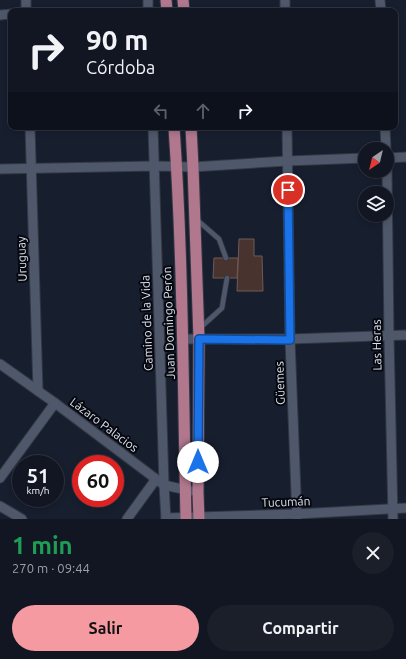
<!DOCTYPE html>
<html lang="es">
<meta charset="utf-8">
<style>
body{margin:0;font-family:Ubuntu,sans-serif;background:#1a1f2a;color:#f1f3f6;height:100vh;display:flex;flex-direction:column;font-size:15px;white-space:nowrap}
*{box-sizing:border-box;margin:0}
p{font-size:13px;color:#9c9fa5}
.icon{flex:none;width:22px;height:22px;fill:none;stroke:currentColor;stroke-width:2;stroke-linecap:round;stroke-linejoin:round}
.map{position:relative;height:519px;overflow:hidden}
.side{display:flex;flex-direction:column;background:#111622;flex:1}
.side>*{flex:none}
.hud{position:absolute;left:8px;top:8px;width:390px;height:122px;border-radius:8px;box-shadow:0 2px 6px #0003,0 0 0 1px #303540;background:#111622;color:#f1f3f6;overflow:hidden}
.needle{width:26px;rotate:215deg}
.fabs{position:absolute;left:358px;top:142px;display:grid;gap:8px}
.fabs a{display:grid;place-items:center;width:36px;height:36px;border-radius:50%;background:#111622;box-shadow:0 2px 6px #0003,0 0 0 1px #303540;font-size:20px}
.speed{position:absolute;left:12px;top:455px;display:flex;gap:8px;font-size:20px;font-weight:700;text-align:center}
.speed>*{display:grid;place-content:center;width:52px;height:52px;border-radius:50%;background:#111622;box-shadow:0 2px 6px #0003,0 0 0 1px #303540;line-height:1}
.speed small{font-size:10px;font-weight:400}
.speed .limit{border:6px solid #d22;background:#fff;color:#111}
.pin{position:absolute;display:grid;place-items:center;width:34px;height:34px;color:#fff;margin:-17px;border:2px solid #fff;border-radius:50%;box-shadow:0 1px 4px #0007}
.me{position:absolute;width:44px;margin:-22px;rotate:0deg;stroke-linejoin:round;filter:drop-shadow(0 0 3px #0008)}
.turn{display:flex;align-items:center;gap:14px;height:84px;padding:0 12px;font-size:18px}
.turn .icon{width:52px;height:52px;stroke-width:2.5}
.turn b{display:block;font-size:28px;line-height:34px}
.lanes{display:flex;align-items:center;height:38px;padding:0 12px;background:#0003;justify-content:center;gap:20px;direction:ltr}
.lanes .off{opacity:.35}
.round{display:grid;place-items:center;flex:none;width:42px;height:42px;border-radius:21px;background:#1a1f2a}
.summary{display:flex;align-items:center;justify-content:space-between;height:68px;padding:0 12px}
h1{font-size:24px;font-weight:700;line-height:30px;color:#1e9e55}
.primary-button{display:flex;gap:8px;margin-top:auto;padding:8px 12px}
.primary-button a{flex:1;height:46px;border-radius:24px;background:#f49aa0;color:#111;font-size:16px;font-weight:700;line-height:46px;text-align:center}
.primary-button a+a{background:#1a1f2a;color:#f1f3f6}
.map>svg:first-child{display:block}
</style>
<div class="map">
<svg width="406" height="519" viewBox="0 0 406 519">
<rect width="100%" height="100%" fill="#171e2e"/>
<g fill="#49332f" stroke="#715a55">
<polygon points="239,239 254,239 254,256 262,256 263,291 237,291"/>
<polygon points="214,258 238,258 237,278 213,278"/>
</g>
<g fill="none" stroke-linecap="round" stroke-linejoin="round">
<defs>
<g id="service">
<polyline points="196,219 219,239 226,258"/>
<polyline points="200,328 222,308 227,278"/>
</g>
<g id="minor">
<polyline points="26,0 26,11"/>
<polyline points="148,0 148,11"/>
<polyline points="285,0 285,11"/>
<polyline points="380,0 381,11"/>
<polyline points="0,15 11,14"/>
<polyline points="30,127 38,391"/>
<polyline points="153,127 164,485 166,519"/>
<polyline points="287,127 290,339 297,519"/>
<polyline points="385,127 386,149"/>
<polyline points="387,158 406,157"/>
<polyline points="0,169 155,166 193,167 287,161 365,158"/>
<polyline points="387,171 389,336 393,519"/>
<polyline points="183,339 290,339 406,335"/>
<polyline points="0,364 55,403 164,485 191,491"/>
<polyline points="0,478 55,403"/>
<polyline points="0,506 22,519"/>
<polyline points="166,518 297,514 406,508"/>
<polyline points="127,519 156,479"/>
</g>
<g id="primary">
<polyline points="166,0 167,11"/>
<polyline points="183,0 184,11"/>
<path d="M174 127C183 257 183 388 186 519"/>
<polyline points="191,127 193,167 199,339 198,493 199,519"/>
</g>
</defs>
<use href="#service" stroke="#343844" stroke-width="6"/>
<use href="#minor" stroke="#343844" stroke-width="11"/>
<use href="#primary" stroke="#343844" stroke-width="13"/>
<use href="#service" stroke="#4f586a" stroke-width="4.5"/>
<use href="#minor" stroke="#4f586a" stroke-width="9"/>
<use href="#primary" stroke="#b0778d" stroke-width="11"/>
</g>
<g fill="none" stroke-linecap="round" stroke-linejoin="round">
<defs>
<polyline id="route" points="198,462 199,339 290,340 288,190"/>
</defs>
<use href="#route" stroke="#114b97" stroke-width="10"/>
<use href="#route" stroke="#1a73e8" stroke-width="7"/>
</g>
<g text-anchor="middle" stroke-width="4" stroke-linejoin="round" paint-order="stroke">
<g font-size="12" fill="#dce1ec" stroke="#06080f">
<text transform="translate(22 259) rotate(-92)" y="4">Uruguay</text>
<text transform="translate(147 323) rotate(-92)" y="4">Camino de la Vida</text>
<text transform="translate(169 323) rotate(-92)" y="4">Juan Domingo Perón</text>
<text transform="translate(377 345) rotate(-91)" y="4">Las Heras</text>
<text transform="translate(280 383) rotate(-92)" y="4">Güemes</text>
<text transform="translate(104 425) rotate(37)" y="4">Lázaro Palacios</text>
<text transform="translate(286 502) rotate(-2)" y="4">Tucumán</text>
</g>
</g>
</svg>
<div class="fabs">
<a><svg class="needle" viewBox="-14 -14 28 28"><path d="M0-13l5 13h-10z" fill="#e53935"/><path d="M0 13l5-13h-10z" fill="#9c9fa5"/></svg></a>
<a><svg class="icon" aria-label="layers" viewBox="0 0 24 24"><path d="M12 4l9 5-9 5-9-5zM3 14l9 5 9-5"/></svg></a>
</div>
<div class="speed"><div>51<small>km/h</small></div><div class="limit">60</div></div>
<div class="pin" style="left:288px;top:190px;background:#d93025"><svg class="icon" aria-label="arrive" viewBox="0 0 24 24"><path d="M6 21V4h12l-3 4 3 4H6"/></svg></div>
<svg class="me" style="left:198px;top:462px" viewBox="-20 -20 40 40"><circle r="19" fill="#fff"/><path d="M0-13L10 11 0 6-10 11z" fill="#1a73e8"/></svg>
<div class="hud">
<div class="turn"><svg class="icon" aria-label="right" viewBox="0 0 24 24"><path d="M7 20v-9h11M14 6l5 5-5 5"/></svg><div><b>90 m</b>Córdoba</div></div>
<div class="lanes"><svg class="icon off" aria-label="left" viewBox="0 0 24 24"><path d="M17 20v-9H6M10 6l-5 5 5 5"/></svg><svg class="icon off" aria-label="ahead" viewBox="0 0 24 24"><path d="M12 20V5M6 11l6-6 6 6"/></svg><svg class="icon" aria-label="right" viewBox="0 0 24 24"><path d="M7 20v-9h11M14 6l5 5-5 5"/></svg></div>
</div>
</div>
<section class="side">
<div class="summary"><div><h1>1 min</h1><p>270 m · 09:44</p></div><a class="round"><svg class="icon" aria-label="close" viewBox="0 0 24 24"><path d="M6 6l12 12M18 6L6 18"/></svg></a></div>
<div class="primary-button"><a>Salir</a><a>Compartir</a></div>
</section>
